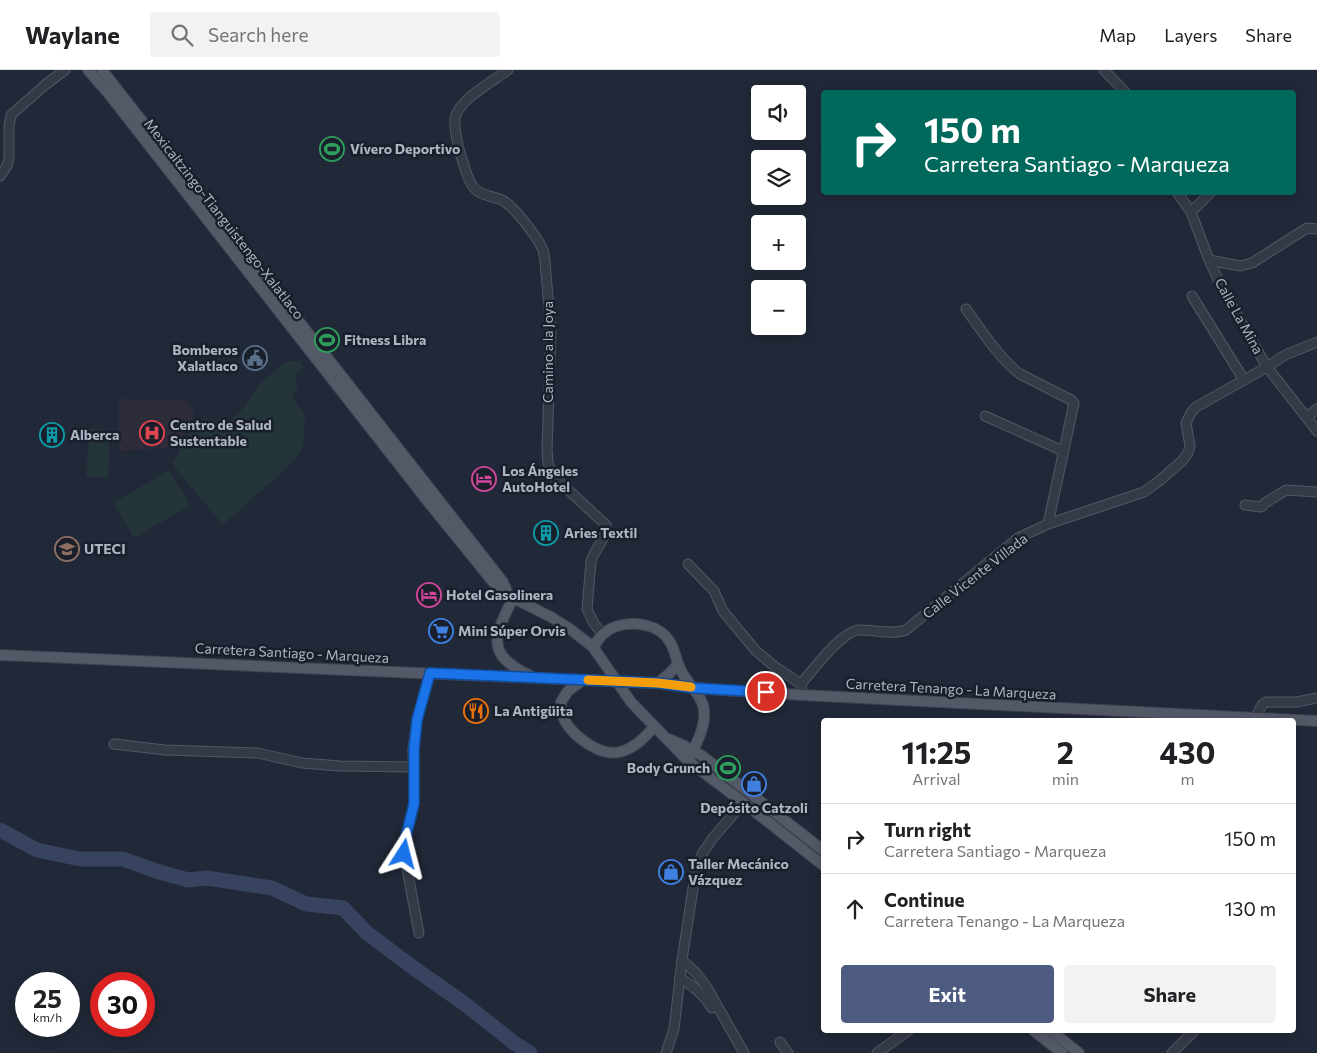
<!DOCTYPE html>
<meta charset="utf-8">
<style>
body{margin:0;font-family:Commissioner,sans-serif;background:#f2f2f2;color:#202124;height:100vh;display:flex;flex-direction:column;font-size:19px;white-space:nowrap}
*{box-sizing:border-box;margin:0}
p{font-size:16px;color:#757577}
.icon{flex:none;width:28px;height:28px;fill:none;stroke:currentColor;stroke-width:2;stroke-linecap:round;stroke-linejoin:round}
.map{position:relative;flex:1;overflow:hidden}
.sheet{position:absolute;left:821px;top:648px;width:475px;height:315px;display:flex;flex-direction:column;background:#fff;border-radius:5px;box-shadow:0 2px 12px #0003}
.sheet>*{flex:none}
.hud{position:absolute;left:821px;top:20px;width:475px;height:105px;border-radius:5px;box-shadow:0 2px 12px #0003;background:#00695c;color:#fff;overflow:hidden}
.controls{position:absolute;left:751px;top:15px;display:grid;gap:10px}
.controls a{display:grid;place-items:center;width:55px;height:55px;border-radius:5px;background:#fff;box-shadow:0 2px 12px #0003;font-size:25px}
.speed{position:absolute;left:15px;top:902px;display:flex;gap:10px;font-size:25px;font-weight:700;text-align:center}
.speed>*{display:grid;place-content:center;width:65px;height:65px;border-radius:50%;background:#fff;box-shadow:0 2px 12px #0003;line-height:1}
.speed small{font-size:12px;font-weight:400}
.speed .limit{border:8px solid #d22;background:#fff;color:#111}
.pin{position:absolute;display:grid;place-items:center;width:42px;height:42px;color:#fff;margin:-21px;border:2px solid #fff;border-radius:50%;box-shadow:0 1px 5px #0007}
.me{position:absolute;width:55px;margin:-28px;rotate:9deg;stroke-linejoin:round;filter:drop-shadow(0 0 4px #0008)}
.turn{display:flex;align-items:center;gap:18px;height:105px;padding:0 20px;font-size:22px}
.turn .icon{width:65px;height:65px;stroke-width:2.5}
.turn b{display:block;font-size:35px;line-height:42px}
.eta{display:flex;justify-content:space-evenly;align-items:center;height:85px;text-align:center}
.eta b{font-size:30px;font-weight:700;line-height:35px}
.action{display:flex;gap:10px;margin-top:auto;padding:10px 20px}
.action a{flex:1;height:58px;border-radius:5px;background:#4e5b81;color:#fff;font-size:20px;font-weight:700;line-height:58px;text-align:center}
.action a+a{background:#f2f2f2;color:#202124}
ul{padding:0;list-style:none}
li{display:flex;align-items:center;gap:15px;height:70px;padding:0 20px;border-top:1px solid #e0e0e0}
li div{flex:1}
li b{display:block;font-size:19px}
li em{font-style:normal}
header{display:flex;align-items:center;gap:30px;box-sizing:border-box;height:70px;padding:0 25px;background:#fff;border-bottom:1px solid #e0e0e0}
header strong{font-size:24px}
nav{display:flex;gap:28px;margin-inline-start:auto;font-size:18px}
.search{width:350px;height:45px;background:#f2f2f2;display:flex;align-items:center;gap:12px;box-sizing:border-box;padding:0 18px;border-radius:5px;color:#757577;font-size:19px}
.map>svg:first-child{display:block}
</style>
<header>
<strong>Waylane</strong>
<div class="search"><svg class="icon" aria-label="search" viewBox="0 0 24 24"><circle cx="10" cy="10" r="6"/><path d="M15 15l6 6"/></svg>Search here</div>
<nav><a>Map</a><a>Layers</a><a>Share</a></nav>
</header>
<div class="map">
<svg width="1317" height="983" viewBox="0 0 1317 983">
<rect width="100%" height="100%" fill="#212837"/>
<polygon fill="#2f2c39" points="119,329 186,330 194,342 192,350 177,377 119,381"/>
<g fill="#243539">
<polygon points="299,291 304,297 295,306 298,317 293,328 305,346 303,377 293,392 223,455 172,394 195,352 204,349 228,353 245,336 262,311 286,292"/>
<polygon points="89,359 110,360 108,408 86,407"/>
<polygon points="169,400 190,435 134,468 114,433"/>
</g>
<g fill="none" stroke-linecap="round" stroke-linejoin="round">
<polyline stroke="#37435f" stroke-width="15" points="0,760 37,780 80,789 123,789 156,801 188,810 207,808 272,818 306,834 343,838 367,863 415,899 465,934 514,973 530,983"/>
<defs>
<g id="minor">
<path d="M508 0C495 10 458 30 455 48 454 58 458 77 461 86 465 97 467 110 474 118 481 126 493 126 502 130 514 136 538 168 543 180 544 184 545 188 545 192L551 261 547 379 548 393 552 405 606 455C607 468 595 479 591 491L587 539 593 552 602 564"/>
<polyline points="1104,0 1125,22"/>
<polyline points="0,106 7,96 9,88 9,56 11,45 45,15 65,0"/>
<polyline points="1177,122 1191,142 1209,190 1224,222 1267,297 1317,361"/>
<polyline points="1191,142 1211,122"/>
<polyline points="1209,190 1240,196 1252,193 1307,158 1317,159"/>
<polyline points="1192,226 1244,310"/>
<path d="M966 239C982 261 998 287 1020 304L1071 330 1074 333 1048 454"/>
<polyline points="985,346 1063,381"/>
<polyline points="1307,347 1317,339"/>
<polyline points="1245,435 1261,437 1265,433 1286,420 1317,422"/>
<polyline points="688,494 714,521 723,541 756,581 774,596 801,614"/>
<path d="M802 625 801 614C813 600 842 560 860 560 874 560 892 565 906 560L1018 468 1048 454 1144 422 1159 411 1182 391 1188 383 1190 376 1186 353 1191 343 1196 337 1267 297 1285 285 1317 272"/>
<polyline points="1255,648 1262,635 1266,632 1297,632 1317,628"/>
<polyline points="114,674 165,680 258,683 302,693 340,696 414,697"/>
<polyline points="419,863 404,783 404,774 414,734 413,679 417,650 430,603"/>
<polyline points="682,890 696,903 706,916 744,983"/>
<path d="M680 908C694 916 704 925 712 938"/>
<polyline points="780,972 788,983"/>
<polyline points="666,983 674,959 682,890 696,799 702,784 712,769 751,724"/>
<polyline points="877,983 909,960"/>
<polyline points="1172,983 1195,960"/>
</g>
<g id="major">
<polyline points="88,0 108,23 429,433 498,518 513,528 551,547 570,559 593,577 631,632 688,691 744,733 824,796"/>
<polyline points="102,0 503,512 508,524"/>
<path d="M513 528C495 565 484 584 529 605"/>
<path d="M593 577C596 574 598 569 602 565 618 549 654 550 668 569 676 579 676 594 683 604 690 616 703 627 704 640 706 658 695 676 688 691"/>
<polyline points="0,585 606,611"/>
<path d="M583 610 568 621 561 632C561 638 562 645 565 651 574 667 601 687 620 682 635 678 644 668 654 657"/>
<polyline points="628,612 658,613 706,619 802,625 1317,651"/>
<polyline points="658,613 669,604 678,594"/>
<polyline points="669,669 683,675 701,685 824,781"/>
<polyline points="1033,960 1062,983"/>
<polyline points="1050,960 1079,983"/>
</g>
</defs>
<use href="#minor" stroke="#525765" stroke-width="11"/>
<use href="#major" stroke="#3e4351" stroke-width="12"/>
<use href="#minor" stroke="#353a47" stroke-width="9"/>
<use href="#major" stroke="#535967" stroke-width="10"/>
<defs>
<polyline id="major-bridge" points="606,611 628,612"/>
</defs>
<use href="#major-bridge" stroke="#3e4351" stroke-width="12" stroke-linecap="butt"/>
<use href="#major-bridge" stroke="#535967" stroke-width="10"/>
</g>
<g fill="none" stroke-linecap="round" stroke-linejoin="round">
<defs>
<polyline id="route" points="404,784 404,774 414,734 414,679 417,650 430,603 658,613 694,618 766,622"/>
</defs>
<use href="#route" stroke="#114b97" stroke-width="12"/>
<use href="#route" stroke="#1a73e8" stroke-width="9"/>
<polyline stroke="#f59e0b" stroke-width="9" points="588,610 658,613 691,617"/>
</g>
<defs>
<symbol id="stadium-ring" viewBox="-11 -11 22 22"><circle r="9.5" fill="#1a1f2c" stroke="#2e9e5b" stroke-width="1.5"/><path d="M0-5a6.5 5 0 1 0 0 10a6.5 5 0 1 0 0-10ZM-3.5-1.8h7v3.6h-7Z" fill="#2e9e5b"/></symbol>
<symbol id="civic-ring" viewBox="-11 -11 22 22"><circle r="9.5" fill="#1a1f2c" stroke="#5c6f8a" stroke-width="1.5"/><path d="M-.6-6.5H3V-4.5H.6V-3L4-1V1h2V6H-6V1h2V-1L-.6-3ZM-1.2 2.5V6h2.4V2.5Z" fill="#5c6f8a"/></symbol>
<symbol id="hospital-ring" viewBox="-11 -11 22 22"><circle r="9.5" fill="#1a1f2c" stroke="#e0444e" stroke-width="1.5"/><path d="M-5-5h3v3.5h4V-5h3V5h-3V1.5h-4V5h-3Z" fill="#e0444e"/></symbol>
<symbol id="building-ring" viewBox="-11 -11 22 22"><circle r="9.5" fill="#1a1f2c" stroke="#0f9aa8" stroke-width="1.5"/><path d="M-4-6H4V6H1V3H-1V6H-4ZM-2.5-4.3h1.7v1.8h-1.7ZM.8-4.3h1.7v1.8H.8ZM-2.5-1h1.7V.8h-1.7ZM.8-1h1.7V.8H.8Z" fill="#0f9aa8"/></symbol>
<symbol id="hotel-ring" viewBox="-11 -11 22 22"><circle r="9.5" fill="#1a1f2c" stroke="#d1479c" stroke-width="1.5"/><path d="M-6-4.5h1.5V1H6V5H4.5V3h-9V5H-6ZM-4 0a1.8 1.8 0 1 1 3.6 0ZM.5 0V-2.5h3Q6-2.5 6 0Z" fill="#d1479c"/></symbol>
<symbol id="school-ring" viewBox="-11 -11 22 22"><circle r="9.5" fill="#1a1f2c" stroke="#8d6e63" stroke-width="1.5"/><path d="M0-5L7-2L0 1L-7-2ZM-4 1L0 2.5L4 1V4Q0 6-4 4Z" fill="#8d6e63"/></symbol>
<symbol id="supermarket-ring" viewBox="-11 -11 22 22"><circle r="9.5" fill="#1a1f2c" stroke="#3f7fe0" stroke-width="1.5"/><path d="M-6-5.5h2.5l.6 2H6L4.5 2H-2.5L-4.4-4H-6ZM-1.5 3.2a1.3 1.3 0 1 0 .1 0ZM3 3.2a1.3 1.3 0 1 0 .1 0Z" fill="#3f7fe0"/></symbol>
<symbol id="restaurant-ring" viewBox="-11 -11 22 22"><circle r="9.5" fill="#1a1f2c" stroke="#e8710a" stroke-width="1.5"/><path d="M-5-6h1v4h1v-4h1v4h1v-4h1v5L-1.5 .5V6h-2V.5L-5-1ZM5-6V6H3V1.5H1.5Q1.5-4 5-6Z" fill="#e8710a"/></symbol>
<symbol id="shop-ring" viewBox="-11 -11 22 22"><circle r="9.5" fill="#1a1f2c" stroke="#3f7fe0" stroke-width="1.5"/><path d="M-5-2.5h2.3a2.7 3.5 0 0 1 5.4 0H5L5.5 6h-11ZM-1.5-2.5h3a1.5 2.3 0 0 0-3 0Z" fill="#3f7fe0"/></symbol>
</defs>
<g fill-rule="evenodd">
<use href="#stadium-ring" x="318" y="65" width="28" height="28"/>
<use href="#stadium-ring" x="313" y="256" width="28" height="28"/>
<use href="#civic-ring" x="241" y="274" width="28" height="28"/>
<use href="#hospital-ring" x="138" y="349" width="28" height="28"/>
<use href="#building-ring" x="38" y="351" width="28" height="28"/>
<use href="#hotel-ring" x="470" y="395" width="28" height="28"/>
<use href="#building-ring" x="532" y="449" width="28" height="28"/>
<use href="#school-ring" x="53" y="465" width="28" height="28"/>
<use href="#hotel-ring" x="415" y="511" width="28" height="28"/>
<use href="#supermarket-ring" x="427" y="547" width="28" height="28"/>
<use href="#restaurant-ring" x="462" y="627" width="28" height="28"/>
<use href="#stadium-ring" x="714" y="684" width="28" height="28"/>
<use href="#shop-ring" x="740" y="700" width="28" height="28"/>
<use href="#shop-ring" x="657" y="788" width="28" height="28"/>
</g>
<g text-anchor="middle" stroke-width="5" stroke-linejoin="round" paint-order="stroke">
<g font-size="14" font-weight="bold" fill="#afb4c4" stroke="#1a1f2c" text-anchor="start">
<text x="350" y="84">Vívero Deportivo</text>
<text x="344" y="275">Fitness Libra</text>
<text x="238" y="285" text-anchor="end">Bomberos<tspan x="238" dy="16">Xalatlaco</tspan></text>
<text x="170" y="360">Centro de Salud<tspan x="170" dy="16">Sustentable</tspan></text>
<text x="70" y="370">Alberca</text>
<text x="502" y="406">Los Ángeles<tspan x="502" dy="16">AutoHotel</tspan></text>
<text x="564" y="468">Aries Textil</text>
<text x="84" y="484">UTECI</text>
<text x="446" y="530">Hotel Gasolinera</text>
<text x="458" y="566">Mini Súper Orvis</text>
<text x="494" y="646">La Antigüita</text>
<text x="710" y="703" text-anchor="end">Body Grunch</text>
<text x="754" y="743" text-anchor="middle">Depósito Catzoli</text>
<text x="688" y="799">Taller Mecánico<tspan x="688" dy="16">Vázquez</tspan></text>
</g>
<g font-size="14" fill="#afb4c4" stroke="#1a1f2c">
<text transform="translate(224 149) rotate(52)" y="5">Mexicaltzingo-Tianguistengo-Xalatlaco</text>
<text transform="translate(1239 246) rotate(61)" y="5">Calle La Mina</text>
<text transform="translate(548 282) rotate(-90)" y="5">Camino a la Joya</text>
<text transform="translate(975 506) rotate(-38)" y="5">Calle Vicente Villada</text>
<text transform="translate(292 583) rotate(3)" y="5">Carretera Santiago - Marqueza</text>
<text transform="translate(951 619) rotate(3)" y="5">Carretera Tenango - La Marqueza</text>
</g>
</g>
</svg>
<div class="controls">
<a><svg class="icon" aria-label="sound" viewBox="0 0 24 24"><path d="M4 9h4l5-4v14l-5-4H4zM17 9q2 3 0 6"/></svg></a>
<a><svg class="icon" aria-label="layers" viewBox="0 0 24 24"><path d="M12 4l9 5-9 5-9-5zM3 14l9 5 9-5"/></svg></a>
<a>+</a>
<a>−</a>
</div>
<div class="speed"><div>25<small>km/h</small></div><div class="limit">30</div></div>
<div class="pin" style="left:766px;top:622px;background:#d93025"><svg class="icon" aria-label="arrive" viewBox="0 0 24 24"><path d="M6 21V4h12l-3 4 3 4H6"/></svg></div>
<svg class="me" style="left:404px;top:784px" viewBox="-20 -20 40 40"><path d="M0-17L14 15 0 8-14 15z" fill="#1a73e8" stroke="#fff" stroke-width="4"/></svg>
<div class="hud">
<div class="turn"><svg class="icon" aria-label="right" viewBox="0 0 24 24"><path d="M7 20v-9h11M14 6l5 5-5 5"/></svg><div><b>150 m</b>Carretera Santiago - Marqueza</div></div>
</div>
<section class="sheet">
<div class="eta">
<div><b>11:25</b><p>Arrival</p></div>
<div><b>2</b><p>min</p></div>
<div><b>430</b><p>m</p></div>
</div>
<ul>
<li><svg class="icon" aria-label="right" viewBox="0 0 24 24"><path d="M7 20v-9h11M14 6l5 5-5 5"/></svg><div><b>Turn right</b><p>Carretera Santiago - Marqueza</p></div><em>150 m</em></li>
<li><svg class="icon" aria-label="ahead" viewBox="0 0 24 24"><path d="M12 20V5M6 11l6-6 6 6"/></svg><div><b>Continue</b><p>Carretera Tenango - La Marqueza</p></div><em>130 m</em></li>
</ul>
<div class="action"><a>Exit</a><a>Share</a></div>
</section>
</div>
